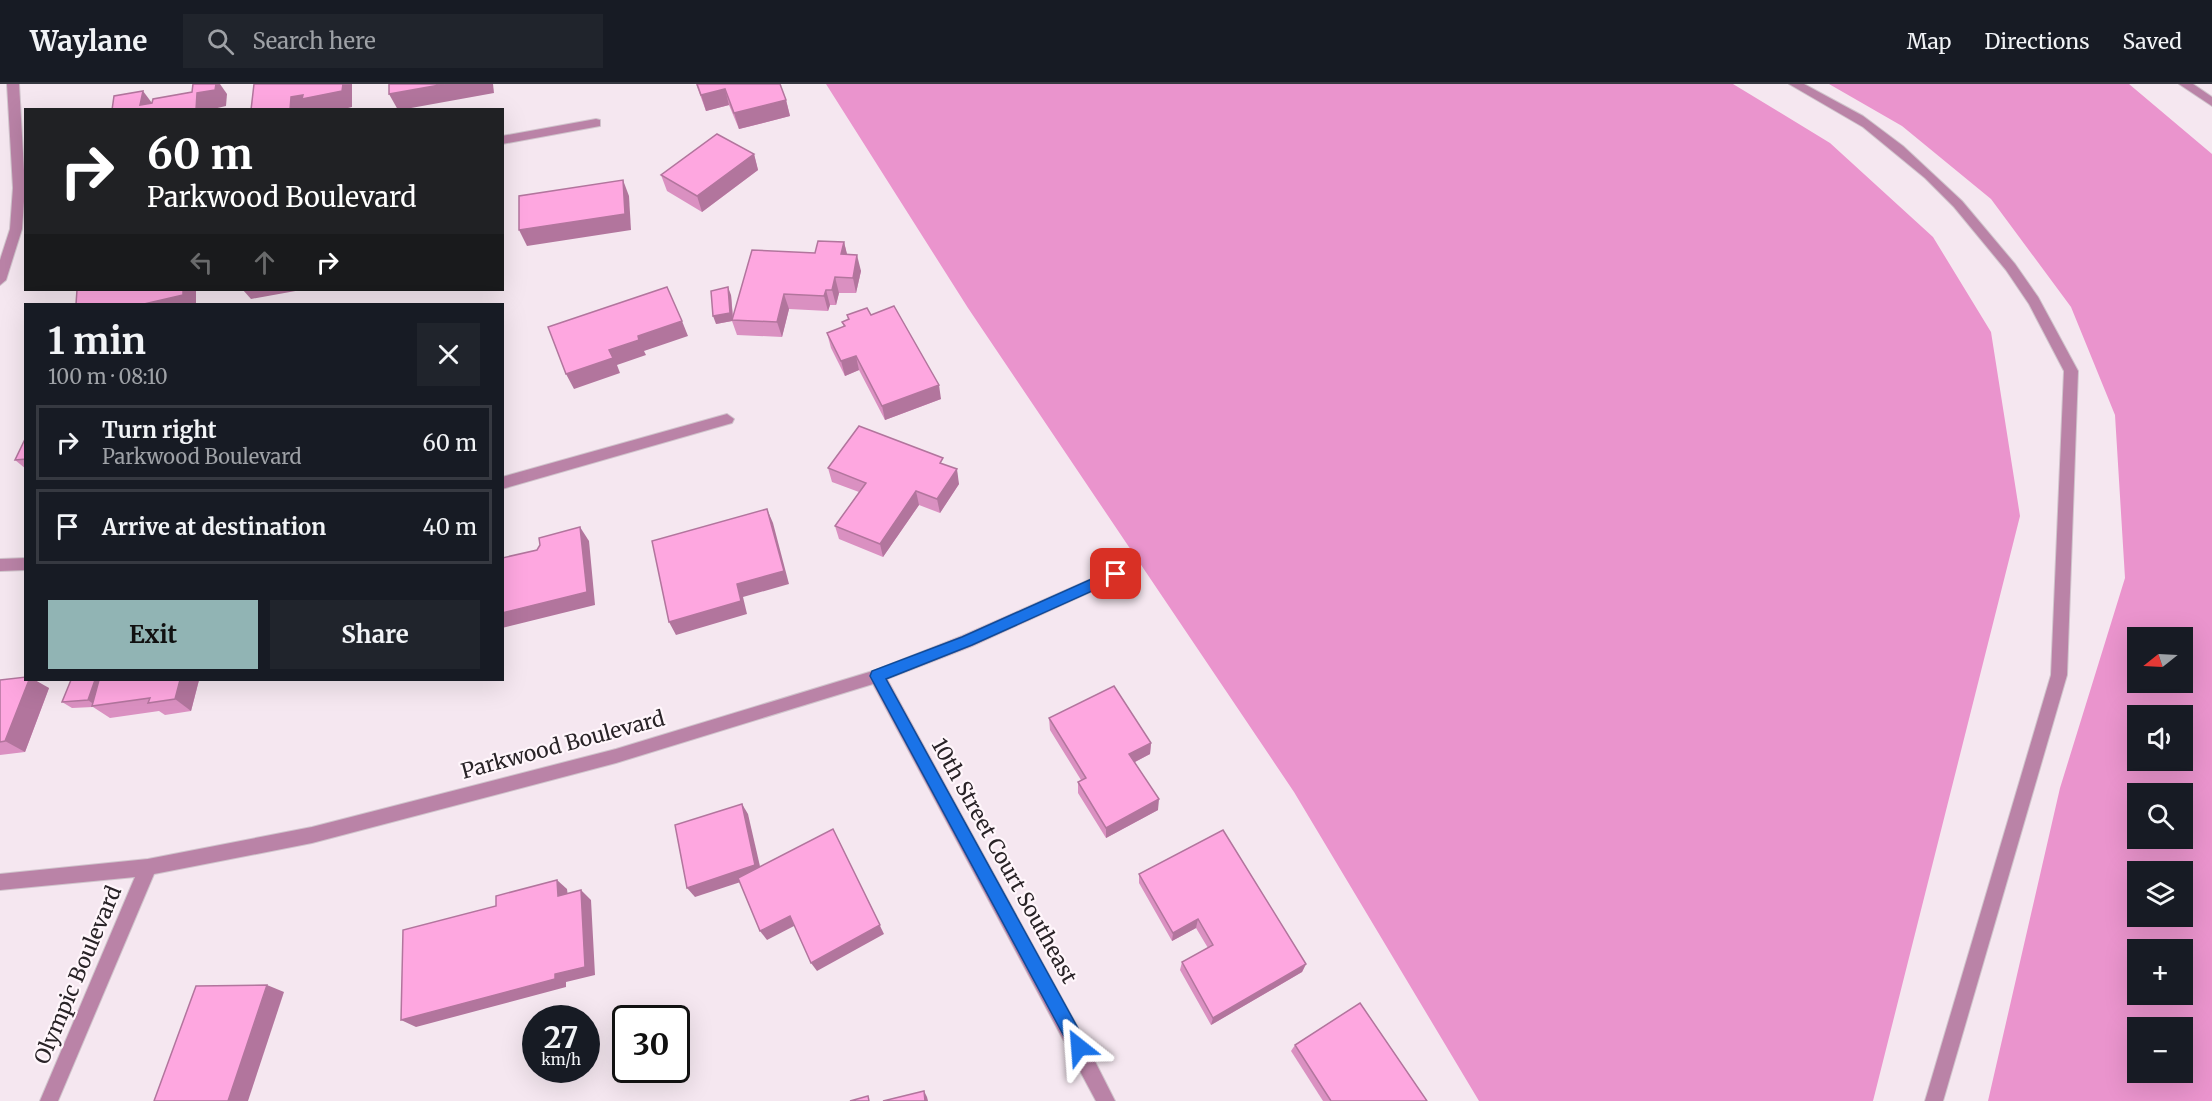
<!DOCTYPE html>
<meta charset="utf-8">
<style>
body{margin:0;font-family:Merriweather,serif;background:#20242c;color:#f1f3f6;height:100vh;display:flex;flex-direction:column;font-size:22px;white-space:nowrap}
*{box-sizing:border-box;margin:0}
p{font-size:20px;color:#9ea1a6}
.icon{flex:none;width:33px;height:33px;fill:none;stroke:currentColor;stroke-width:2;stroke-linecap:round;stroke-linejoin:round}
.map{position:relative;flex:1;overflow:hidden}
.panel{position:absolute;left:24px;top:219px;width:480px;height:378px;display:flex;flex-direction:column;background:#171b24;border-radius:0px;box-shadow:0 6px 24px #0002}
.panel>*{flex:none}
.hud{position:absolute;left:24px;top:24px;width:480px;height:183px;border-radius:0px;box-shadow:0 6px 24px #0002;background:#202124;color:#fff;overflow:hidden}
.needle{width:39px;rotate:252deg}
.fabs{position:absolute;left:2127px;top:543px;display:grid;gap:12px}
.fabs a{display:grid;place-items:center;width:66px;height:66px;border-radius:0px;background:#171b24;box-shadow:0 6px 24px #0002;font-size:30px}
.speed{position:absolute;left:522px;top:921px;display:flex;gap:12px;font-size:30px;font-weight:700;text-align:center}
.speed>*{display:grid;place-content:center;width:78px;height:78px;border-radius:50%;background:#171b24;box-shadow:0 6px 24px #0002;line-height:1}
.speed small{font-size:15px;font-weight:400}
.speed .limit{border:3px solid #111;border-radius:9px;background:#fff;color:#111}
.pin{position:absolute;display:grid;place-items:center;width:51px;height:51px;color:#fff;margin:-26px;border-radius:12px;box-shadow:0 3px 9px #0006}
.me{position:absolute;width:66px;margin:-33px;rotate:332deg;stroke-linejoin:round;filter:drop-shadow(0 0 4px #0008)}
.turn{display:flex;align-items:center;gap:21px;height:126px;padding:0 24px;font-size:27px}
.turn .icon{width:78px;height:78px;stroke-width:2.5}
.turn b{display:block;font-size:42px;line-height:51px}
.lanes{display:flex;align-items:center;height:57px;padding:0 24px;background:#0003;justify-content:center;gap:30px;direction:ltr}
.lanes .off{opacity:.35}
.round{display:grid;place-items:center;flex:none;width:63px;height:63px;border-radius:0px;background:#20242c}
.overview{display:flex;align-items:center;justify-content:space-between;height:102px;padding:0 24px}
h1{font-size:36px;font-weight:700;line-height:45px}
.button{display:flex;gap:12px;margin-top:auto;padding:12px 24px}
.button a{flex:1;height:69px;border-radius:0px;background:#91b4b4;color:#111;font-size:24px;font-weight:700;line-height:69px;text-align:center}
.button a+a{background:#20242c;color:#f1f3f6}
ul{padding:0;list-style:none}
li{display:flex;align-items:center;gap:18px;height:75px;margin:0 12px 9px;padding:0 12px;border:3px solid #363941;border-radius:0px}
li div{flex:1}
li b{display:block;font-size:22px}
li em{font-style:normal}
header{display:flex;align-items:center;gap:36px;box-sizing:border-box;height:84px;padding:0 30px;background:#171b24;border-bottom:2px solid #363941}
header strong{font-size:28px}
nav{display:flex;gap:33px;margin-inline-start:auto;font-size:21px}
.search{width:420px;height:54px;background:#20242c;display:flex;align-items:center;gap:15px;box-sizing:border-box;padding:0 21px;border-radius:0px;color:#9ea1a6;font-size:22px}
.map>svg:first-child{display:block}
</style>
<header>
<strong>Waylane</strong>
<div class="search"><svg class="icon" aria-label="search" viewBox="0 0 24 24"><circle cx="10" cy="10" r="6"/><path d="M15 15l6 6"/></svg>Search here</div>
<nav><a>Map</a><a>Directions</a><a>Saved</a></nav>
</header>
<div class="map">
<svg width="2212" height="1017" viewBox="0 0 2212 1017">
<rect width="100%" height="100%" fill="#f5e7f0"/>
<g fill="#ea94cd" fill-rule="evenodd">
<polygon points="826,0 1733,0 1830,59 1933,153 1991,248 2020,432 1873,1017 1479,1017 1294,708 968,224"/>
<path d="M1829 0H2129L2212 70V1017H1988L2060 704 2125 494 2115 331 2071 223 1991 115 1902 42ZM2138 554H2182V598H2138ZM2138 632H2182V676H2138ZM2138 710H2182V754H2138ZM2138 788H2182V832H2138ZM2138 866H2182V910H2138ZM2138 944H2182V988H2138Z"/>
</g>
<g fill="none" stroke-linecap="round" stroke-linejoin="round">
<defs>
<g id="service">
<polygon points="1789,0 1804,0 1863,32 1903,62 1962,117 2015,180 2038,213 2078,287 2067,591 1943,1017 1925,1017 2051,591 2064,287 2029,220 2006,186 1954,123 1925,94 1863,43"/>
<polygon points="2179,0 2193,0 2212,13 2212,22"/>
</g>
<g id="minor">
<polygon points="7,0 19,0 25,104 22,145 6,196 0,201 0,176 10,145 13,104"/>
<polygon points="596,35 600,36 600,42 502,60 502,52"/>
<polygon points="727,330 734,335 732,339 502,405 502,393"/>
<polygon points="26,474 26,486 0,487 0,475"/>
<polygon points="1116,484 1121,486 1123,490 1121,494 972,562 887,595 1076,940 1115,1017 1096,1017 873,600 616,679 312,759 154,790 58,1017 40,1017 135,793 0,806 0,790 148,775 312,743 616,665 876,586 962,552"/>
</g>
</defs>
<use href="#service" stroke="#d0c4cc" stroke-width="2"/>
<use href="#minor" stroke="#d0c4cc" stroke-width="2"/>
<use href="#service" fill="#ba83a7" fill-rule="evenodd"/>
<use href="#minor" fill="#ba83a7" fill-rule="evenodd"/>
</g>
<g fill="#da90c1">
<polygon points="696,0 780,0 786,16 790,32 739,45 729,21 706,27"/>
<polygon points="754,70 758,86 702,128 667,107 661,91"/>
<polygon points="844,158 847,171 861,187 856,209 839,209 836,221 830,221 828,227 789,225 782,253 737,251 732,237 716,240 731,211 733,232 815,169"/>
<polygon points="847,231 871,231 941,315 885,336 859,286 845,292 831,264 827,249 844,243 842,238 848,236"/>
<polygon points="26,353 26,385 15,376"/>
<polygon points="944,380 959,400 940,429 919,421 883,473 839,455 835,442 859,408 832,398 828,384"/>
<polygon points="0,596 49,604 25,668 0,671"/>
<polygon points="199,596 191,627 165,631 159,627 110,634 93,623 72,624 62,618"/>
<polygon points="1049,634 1151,659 1150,670 1135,678 1158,726 1106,754 1078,709 1078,698 1081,696 1050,646"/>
<polygon points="1139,790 1306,880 1302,888 1211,941 1180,886 1182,878 1208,864 1196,844 1172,857 1139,799"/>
<polygon points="1295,961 1427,1017 1323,1017 1291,967"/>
</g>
<g fill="#b2759d">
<polygon points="216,0 220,0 227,10 226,22 209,26 196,26 197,9"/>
<polygon points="343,0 352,0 352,23 340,26 290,26 291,13"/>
<polygon points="445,0 493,0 494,9 400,26 398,26 389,10"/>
<polygon points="725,5 729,21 706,27 701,11"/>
<polygon points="143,7 155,23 140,21"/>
<polygon points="786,16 790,32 739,45 734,29"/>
<polygon points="754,70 758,86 702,128 697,112"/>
<polygon points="623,96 629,112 631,146 527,162 519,146"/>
<polygon points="844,158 848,174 841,170"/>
<polygon points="857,171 861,187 856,209 853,194"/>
<polygon points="835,193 839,209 836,221 832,206"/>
<polygon points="728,203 731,211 733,237 732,236 732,237 716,240 713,232"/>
<polygon points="183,206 196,206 196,220 144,220"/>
<polygon points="243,206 301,206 251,215"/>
<polygon points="826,206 830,221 828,227 824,212"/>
<polygon points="784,210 789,225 782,253 777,238"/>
<polygon points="682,237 688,252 644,267 646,271 617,281 620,289 574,305 566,290 609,266 638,252"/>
<polygon points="856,272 859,286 845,292 841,277"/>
<polygon points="939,301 941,315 885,336 882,322"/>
<polygon points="957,385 959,400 940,429 937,415"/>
<polygon points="916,407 919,421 883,473 880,460"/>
<polygon points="767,425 773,439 789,500 743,513 747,530 676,551 669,538 737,500"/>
<polygon points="580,443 589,457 595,521 502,544 502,529"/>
<polygon points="29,596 35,596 49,604 25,668 5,657"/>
<polygon points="95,596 100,596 96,622 88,616"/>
<polygon points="180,596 199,596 191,627 175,615"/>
<polygon points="1151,659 1150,670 1129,681 1129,670"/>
<polygon points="1159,715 1158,726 1106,754 1106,744"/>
<polygon points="742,720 748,730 762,791 695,813 687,804"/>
<polygon points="833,745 884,850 817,887 811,879"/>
<polygon points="557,796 567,805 569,821 558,812"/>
<polygon points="581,806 591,816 595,891 566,898 566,903 416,943 401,936 555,890"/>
<polygon points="790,832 796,841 767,856 760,847"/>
<polygon points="1198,835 1196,844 1172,857 1173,849"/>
<polygon points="1306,880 1302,888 1211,941 1213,934"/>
<polygon points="267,901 284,908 248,1017 228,1017"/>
<polygon points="924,1007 927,1013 928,1017 925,1017"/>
</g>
<g fill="#fea7e0" stroke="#b2759d" stroke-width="1.5">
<polygon points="193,0 216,0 215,6 197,9 196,26 112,26 114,12 143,7 140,21 152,19 153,15 192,8"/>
<polygon points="254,0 343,0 342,7 302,15 303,11 291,13 290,26 251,26"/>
<polygon points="389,0 445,0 389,10"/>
<polygon points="697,0 780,0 786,16 734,29 725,5 701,11"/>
<polygon points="717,50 754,70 697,112 661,91"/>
<polygon points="623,96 625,130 519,146 519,112"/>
<polygon points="818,157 844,158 841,170 857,171 853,194 835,193 832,206 826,206 824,212 784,210 777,238 732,236 752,166 815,169"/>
<polygon points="667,203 682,237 638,252 639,256 609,266 613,274 566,290 548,243"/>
<polygon points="728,203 730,229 713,232 711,207"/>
<polygon points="77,206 183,206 183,211 144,220 76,220"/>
<polygon points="894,222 939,301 882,322 856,272 841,277 827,249 845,242 842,238 849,235 847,231 867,224 871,231"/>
<polygon points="859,342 943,374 940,379 957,385 937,415 916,407 880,460 835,442 866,399 828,384"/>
<polygon points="26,353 26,375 15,376"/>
<polygon points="767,425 784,487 737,500 741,517 669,538 652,457"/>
<polygon points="580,443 587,508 502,529 502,474 537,466 540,461 539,454"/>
<polygon points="26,593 26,596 29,596 5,657 0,658 0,596"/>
<polygon points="71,596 95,596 88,616 62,618"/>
<polygon points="99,596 180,596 175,615 148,619 150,614 92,622"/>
<polygon points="1114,602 1151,659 1129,670 1159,715 1106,744 1078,698 1086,694 1049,634"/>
<polygon points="742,720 755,781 687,804 675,741"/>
<polygon points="833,745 880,841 811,879 790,832 760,847 738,794"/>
<polygon points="1223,746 1306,880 1213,934 1182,878 1213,861 1198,835 1173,849 1139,790"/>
<polygon points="557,796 558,812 581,806 585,883 555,890 555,895 401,936 403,846 496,822 496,812"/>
<polygon points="267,901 228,1017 154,1017 196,902"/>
<polygon points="1360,919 1427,1017 1331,1017 1295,961"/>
<polygon points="924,1007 925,1017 883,1017"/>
<polygon points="868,1012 869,1017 850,1017"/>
</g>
<polygon fill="#1a73e8" stroke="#114b97" stroke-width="1.5" points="1116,484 1121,486 1123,490 1121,494 972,561 886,595 1085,957 1088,963 1085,969 1079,971 1073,969 870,592 872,587 962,553"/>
<g text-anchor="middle" stroke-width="4.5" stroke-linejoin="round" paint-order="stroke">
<g font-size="21" fill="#292327" stroke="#fff6fb">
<text transform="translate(563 661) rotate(-15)" y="7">Parkwood Boulevard</text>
<text transform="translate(1004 777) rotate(61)" y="7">10th Street Court Southeast</text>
<text transform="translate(78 891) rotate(-67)" y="7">Olympic Boulevard</text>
</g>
</g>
</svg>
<div class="fabs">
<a><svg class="needle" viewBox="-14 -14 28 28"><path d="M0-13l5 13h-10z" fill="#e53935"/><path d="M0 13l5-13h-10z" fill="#9ea1a6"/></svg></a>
<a><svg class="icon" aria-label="sound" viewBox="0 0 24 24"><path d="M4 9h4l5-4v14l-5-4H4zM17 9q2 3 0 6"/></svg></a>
<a><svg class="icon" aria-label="search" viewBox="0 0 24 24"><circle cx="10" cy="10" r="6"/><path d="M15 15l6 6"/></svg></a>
<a><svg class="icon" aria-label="layers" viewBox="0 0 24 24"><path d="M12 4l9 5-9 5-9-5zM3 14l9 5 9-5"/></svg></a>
<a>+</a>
<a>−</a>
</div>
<div class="speed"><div>27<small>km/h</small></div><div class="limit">30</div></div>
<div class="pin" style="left:1116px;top:490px;background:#d93025"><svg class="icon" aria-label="arrive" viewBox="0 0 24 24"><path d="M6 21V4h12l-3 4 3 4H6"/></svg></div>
<svg class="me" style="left:1079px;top:963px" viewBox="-20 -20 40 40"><path d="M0-17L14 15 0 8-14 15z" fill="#1a73e8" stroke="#fff" stroke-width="4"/></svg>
<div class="hud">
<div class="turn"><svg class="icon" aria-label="right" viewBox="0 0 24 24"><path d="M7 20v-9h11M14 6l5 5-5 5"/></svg><div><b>60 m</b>Parkwood Boulevard</div></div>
<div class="lanes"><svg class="icon off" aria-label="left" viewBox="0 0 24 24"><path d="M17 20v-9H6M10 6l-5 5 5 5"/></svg><svg class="icon off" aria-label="ahead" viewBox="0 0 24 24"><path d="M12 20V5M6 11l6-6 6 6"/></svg><svg class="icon" aria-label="right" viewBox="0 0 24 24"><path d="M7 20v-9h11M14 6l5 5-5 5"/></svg></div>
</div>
<section class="panel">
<div class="overview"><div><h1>1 min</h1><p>100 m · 08:10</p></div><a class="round"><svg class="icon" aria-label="close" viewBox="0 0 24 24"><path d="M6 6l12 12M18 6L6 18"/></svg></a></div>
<ul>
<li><svg class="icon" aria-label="right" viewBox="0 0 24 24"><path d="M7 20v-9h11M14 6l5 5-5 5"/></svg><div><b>Turn right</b><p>Parkwood Boulevard</p></div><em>60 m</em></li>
<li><svg class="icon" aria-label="arrive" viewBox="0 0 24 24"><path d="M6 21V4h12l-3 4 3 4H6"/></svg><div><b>Arrive at destination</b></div><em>40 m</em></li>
</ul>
<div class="button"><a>Exit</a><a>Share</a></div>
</section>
</div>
